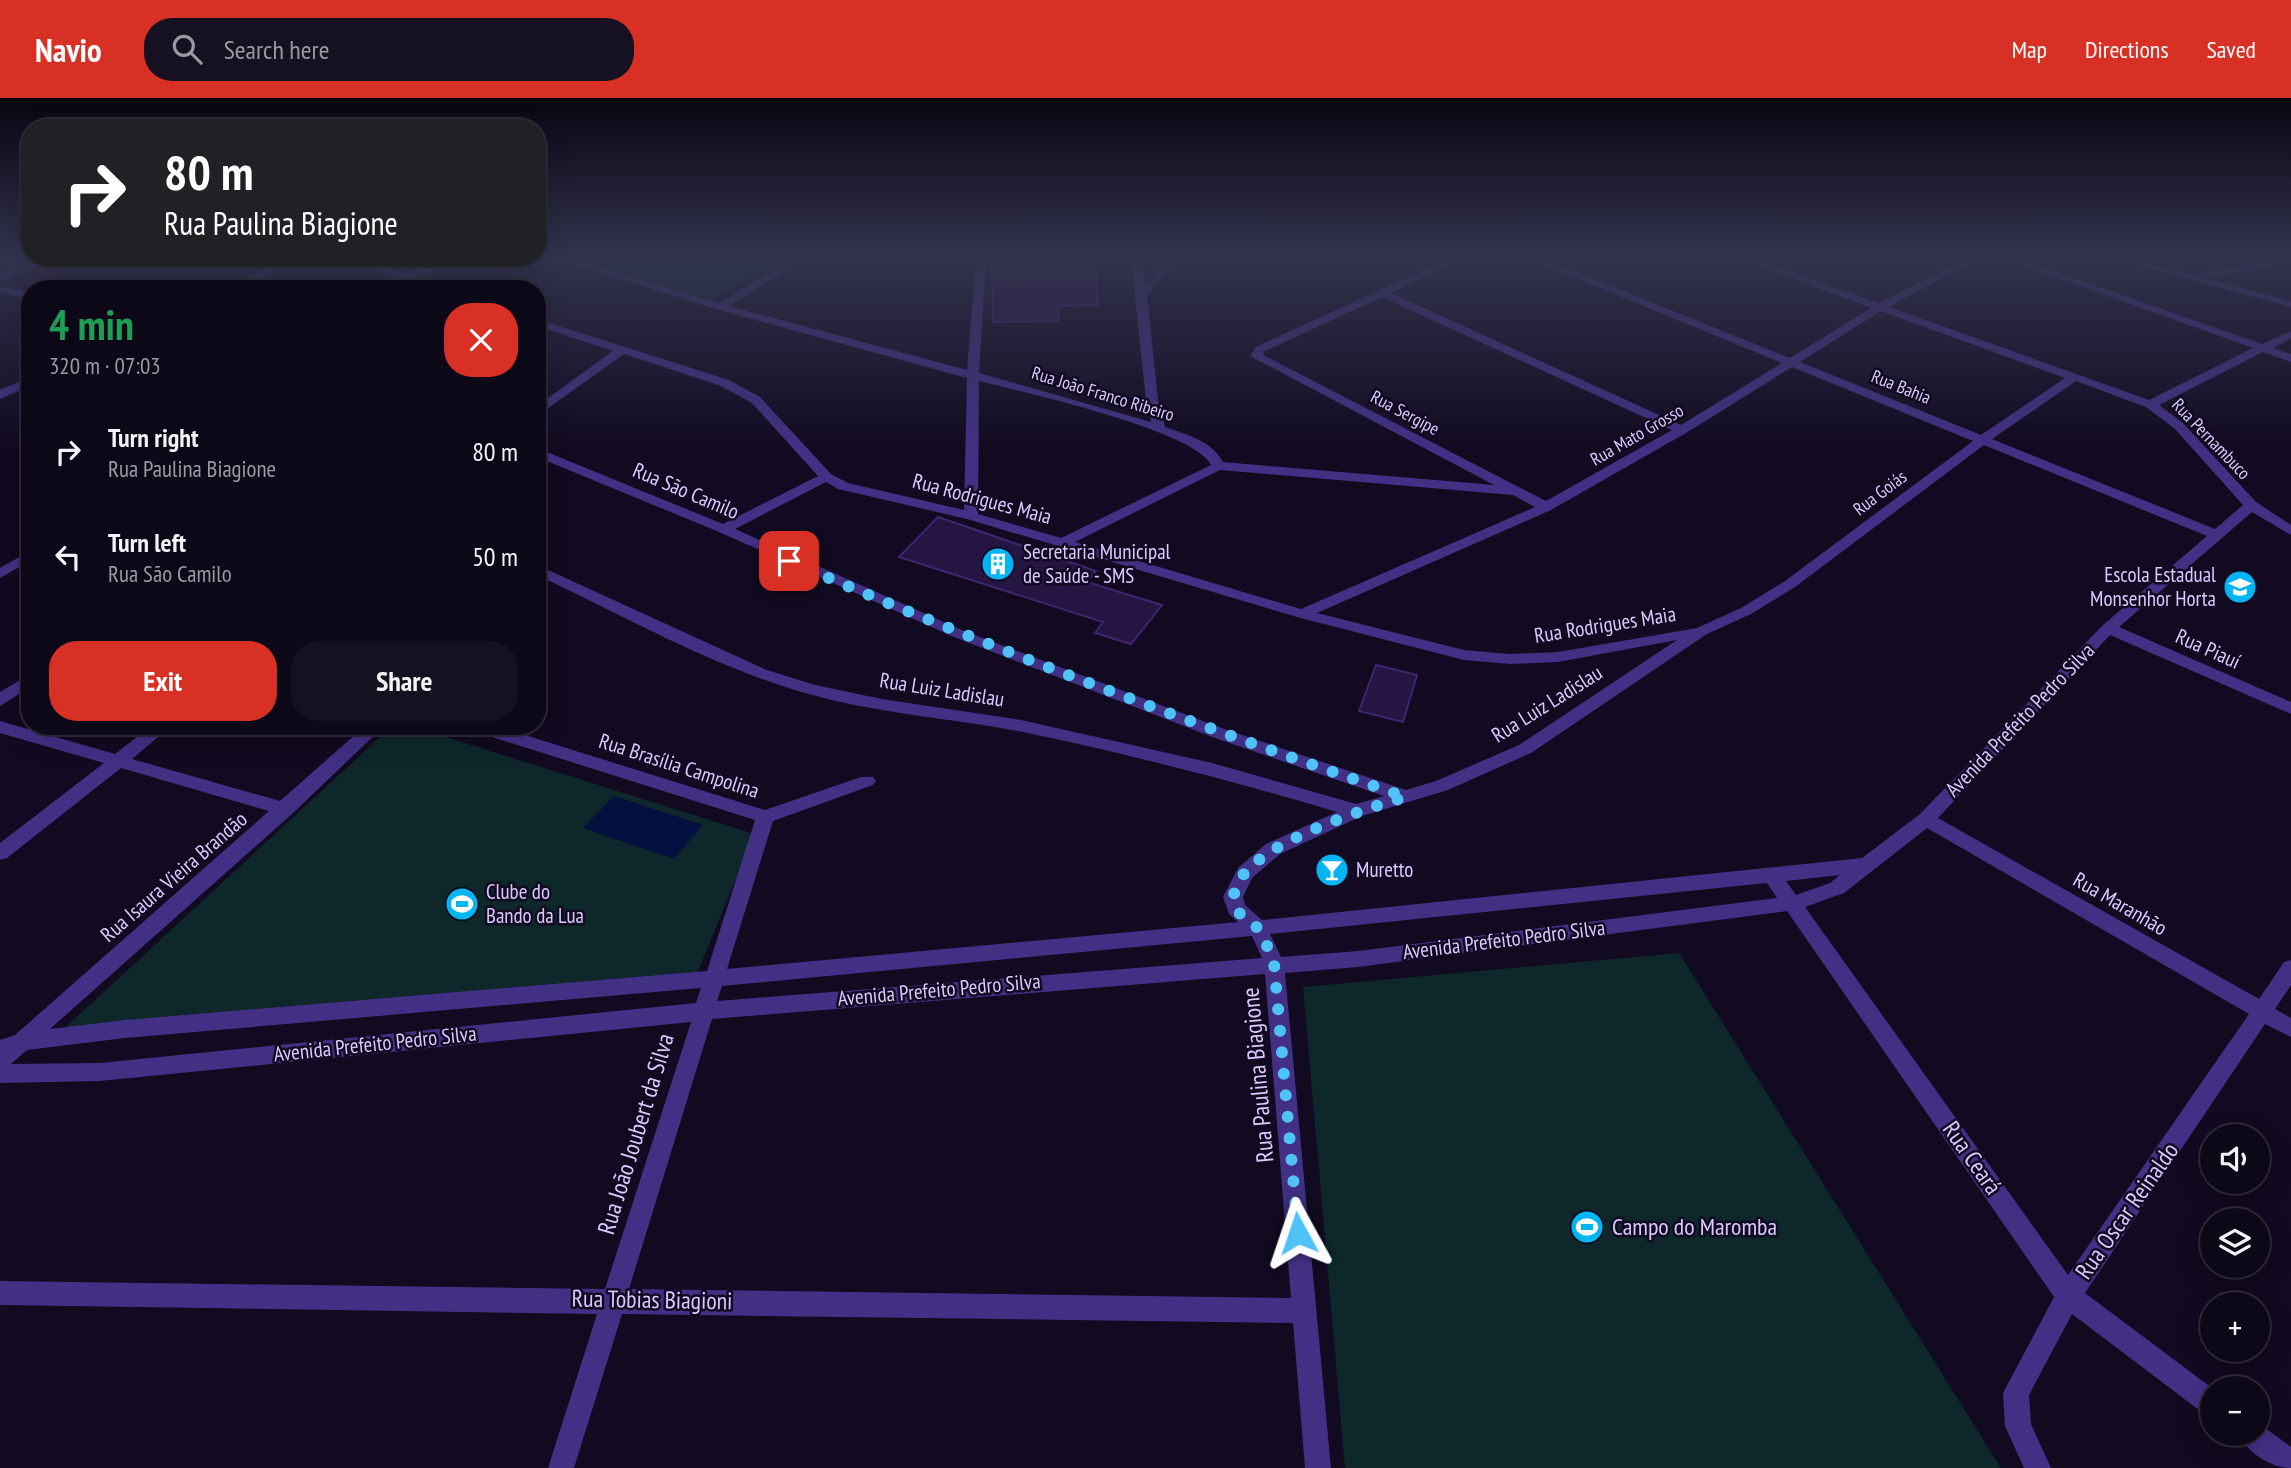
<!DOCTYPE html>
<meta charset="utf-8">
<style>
body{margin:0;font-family:"PT Sans Narrow",sans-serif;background:#161121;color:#f1f3f6;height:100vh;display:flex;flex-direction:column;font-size:26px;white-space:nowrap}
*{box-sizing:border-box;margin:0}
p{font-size:23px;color:#9a9aa2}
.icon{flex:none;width:38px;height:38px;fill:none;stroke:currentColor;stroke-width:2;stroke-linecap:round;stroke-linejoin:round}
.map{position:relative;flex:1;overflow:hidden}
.details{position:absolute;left:21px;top:182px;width:525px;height:455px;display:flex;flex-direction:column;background:#0d0818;border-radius:28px;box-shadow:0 7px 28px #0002,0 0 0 2px #2d2937}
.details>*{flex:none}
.hud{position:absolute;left:21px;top:21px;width:525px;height:147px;border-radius:28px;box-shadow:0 7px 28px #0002,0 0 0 2px #2d2937;background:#202124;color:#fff;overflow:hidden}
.buttons{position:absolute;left:2200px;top:1026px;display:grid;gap:14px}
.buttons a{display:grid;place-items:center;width:70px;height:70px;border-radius:50%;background:#0d0818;box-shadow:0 7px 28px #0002,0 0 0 2px #2d2937;font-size:35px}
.pin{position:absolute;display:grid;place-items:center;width:60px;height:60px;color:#fff;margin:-30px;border-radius:14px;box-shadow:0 4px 10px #0006}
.me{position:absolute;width:77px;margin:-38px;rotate:355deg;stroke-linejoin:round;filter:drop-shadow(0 0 5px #0008)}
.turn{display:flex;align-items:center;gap:24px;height:147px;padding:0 28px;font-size:32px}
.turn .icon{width:91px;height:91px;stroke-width:2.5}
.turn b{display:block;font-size:49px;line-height:60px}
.round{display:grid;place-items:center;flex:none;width:74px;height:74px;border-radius:28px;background:#161121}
.head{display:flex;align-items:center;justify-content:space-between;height:119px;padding:0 28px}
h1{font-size:42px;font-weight:700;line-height:52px;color:#1e9e55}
.primary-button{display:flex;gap:14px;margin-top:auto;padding:14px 28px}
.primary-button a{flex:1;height:80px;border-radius:28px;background:#d93025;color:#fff;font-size:28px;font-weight:700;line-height:80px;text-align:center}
.primary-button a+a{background:#161121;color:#f1f3f6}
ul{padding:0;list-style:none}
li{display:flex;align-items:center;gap:21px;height:105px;padding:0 28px}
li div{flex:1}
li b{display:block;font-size:26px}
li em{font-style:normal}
header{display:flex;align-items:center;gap:42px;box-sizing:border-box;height:98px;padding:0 35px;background:#d93025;color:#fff}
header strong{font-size:33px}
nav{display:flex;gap:38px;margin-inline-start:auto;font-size:24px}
.search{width:490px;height:63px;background:#161121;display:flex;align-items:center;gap:18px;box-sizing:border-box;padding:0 24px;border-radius:28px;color:#9a9aa2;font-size:26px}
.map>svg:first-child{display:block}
</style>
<header>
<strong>Navio</strong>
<div class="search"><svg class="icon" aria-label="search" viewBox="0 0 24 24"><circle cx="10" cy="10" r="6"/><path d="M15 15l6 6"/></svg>Search here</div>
<nav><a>Map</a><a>Directions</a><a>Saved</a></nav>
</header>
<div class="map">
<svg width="2291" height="1370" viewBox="0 0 2291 1370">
<rect width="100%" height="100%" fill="#110a20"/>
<g fill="#0d272a">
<polygon points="568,160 787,160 712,202"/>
<polygon points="392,628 411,628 754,736 697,876 57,937"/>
<polygon points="1679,855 2001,1370 1345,1370 1303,889"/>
</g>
<polygon fill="#04103f" points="614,698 703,727 674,761 583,730"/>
<g fill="#251542" stroke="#3f2471" stroke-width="2">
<polygon points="992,160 1057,160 1057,168 1096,168 1098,207 1058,208 1059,223 993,224"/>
<polygon points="938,419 1096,473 1087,484 1162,507 1131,546 1095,535 1103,524 899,459"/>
<polygon points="1376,567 1417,577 1403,624 1359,613"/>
</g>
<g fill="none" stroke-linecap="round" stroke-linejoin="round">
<g fill="#413083" fill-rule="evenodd">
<polygon points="286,160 300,160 239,191 225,191"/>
<polygon points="346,160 362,160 407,176 445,160 460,160 417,180 443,191 427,191"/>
<path d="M554 160H571L719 205 793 160H806L729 208 967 272 976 160H986L979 275 1151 324 1146 302 1131 160H1141L1146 186 1168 160H1179L1147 197 1158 302 1165 329C1187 337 1211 342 1223 364L1494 387 1250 258 1256 249 1449 160H1463L1391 195 1681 327 1782 265 1527 160H1542L1790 260 1871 210 1738 160H1754L1879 205 1966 160H1980L1889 209 2149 302 2253 250 2001 160H2017L2262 246 2291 233V240L2273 250 2291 256V264L2263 254 2159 307 2183 325 2256 404 2291 427V437L2252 414 2119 529 2291 604V616L2110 537 1938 720 2259 901 2284 864 2291 862V887L2275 911 2291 920V939L2265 926 2085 1195 2212 1290V1319L2203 1315 2072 1216 2029 1297 2031 1326 2051 1370H2024L2005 1328 2003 1295 2054 1199 1787 813 1358 869 1285 875 1331 1370H1305L1293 1225 622 1216 574 1370H548L597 1216 0 1207V1183L605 1191 691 924 100 983 0 985V942L15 937 269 713 121 670 7 760 0 762V745L104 665 0 635V623L115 656 151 628H171L132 661 280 703 365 628H384L292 716 50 931 125 922 707 873 755 722 470 632 468 628H496L765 712 861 679H873L876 683 873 687 773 723 727 871 1238 824 1229 816 1223 799 1238 770 1266 746 1337 714C1233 683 1129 656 1023 634 952 620 879 616 809 596 715 570 626 519 537 477V467L767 572 815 587 882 601 1021 622 1212 665 1356 706 1384 698 1215 640 954 539 719 434 537 359V350L723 426 818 378 752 305 721 288 624 256 537 318V308L613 253 537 228V221L729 282 760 299 831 376 848 385 964 412 967 280 716 211ZM1382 199 1672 332 1546 403 1263 257 1265 253ZM1881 213 2065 280 1981 337 1800 264ZM1792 269 1973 343 1785 483 1741 510 1697 530 1558 554 1510 556 1464 552 1317 515 1551 412 1686 335ZM979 283C1022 294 1194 332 1211 367L1061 440 978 416ZM2076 283 2146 309 2175 331 2243 407 2215 431 1992 341ZM1984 347 2207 438 2103 527 1920 716 1862 760 1262 822 1245 807 1243 799 1252 780 1280 756 1362 718 1448 692 1531 655 1707 536 1751 516 1795 489ZM1220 372 1513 397 1535 409 1301 511 1075 444ZM826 384 838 391 967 421 1297 519 1464 562 1510 566 1558 564 1677 542 1519 647 1436 683 1406 692 1227 632 964 533 735 431ZM1927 730 2249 916 2068 1177 1805 809 1844 795ZM1840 777 1830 785 1796 797 1786 783ZM1767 785 1777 800 1358 853 1281 859 1270 836ZM1252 838 1262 860 717 903 722 888ZM1265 876 1291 1200 629 1191 712 921ZM701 890 696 905 100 965 11 966 27 952 125 940Z"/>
<polygon points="2111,160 2129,160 2192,177 2291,160 2291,164 2205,180 2291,203 2291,209"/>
<polygon points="0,188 30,195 30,201 0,194"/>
<polygon points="30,279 30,288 0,301 0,292"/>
<polygon points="30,453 30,463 0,480 0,470"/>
<polygon points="30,576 30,589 0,608 0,594"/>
<path d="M2258 1325 2291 1349V1370C2271 1370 2246 1354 2238 1335H2258Z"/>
</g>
<polygon fill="#413083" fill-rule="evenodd" points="49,160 65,160 0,183 0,176"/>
</g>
<linearGradient id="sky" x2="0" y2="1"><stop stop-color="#090612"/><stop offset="0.45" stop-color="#32334e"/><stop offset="1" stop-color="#32334e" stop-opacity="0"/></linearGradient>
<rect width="2291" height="352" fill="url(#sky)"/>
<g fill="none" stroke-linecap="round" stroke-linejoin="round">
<path stroke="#4fc3f7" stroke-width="12" stroke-dasharray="0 21.6" d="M789 463C992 551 1197 628 1406 699 1368 710 1228 752 1234 803 1236 819 1250 820 1258 831 1265 840 1269 854 1274 865L1298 1135"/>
</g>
<defs>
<symbol id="building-disc" viewBox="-11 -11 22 22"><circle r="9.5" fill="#00b5f4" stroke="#110a20"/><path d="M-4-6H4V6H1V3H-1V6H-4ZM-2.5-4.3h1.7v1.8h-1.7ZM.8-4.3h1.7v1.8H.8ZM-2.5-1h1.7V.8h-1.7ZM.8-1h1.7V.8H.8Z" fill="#fff"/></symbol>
<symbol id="school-disc" viewBox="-11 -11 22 22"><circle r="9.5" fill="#00b5f4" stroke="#110a20"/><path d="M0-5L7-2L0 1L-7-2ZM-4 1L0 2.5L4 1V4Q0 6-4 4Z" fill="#fff"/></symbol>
<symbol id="bar-disc" viewBox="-11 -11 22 22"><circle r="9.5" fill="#00b5f4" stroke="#110a20"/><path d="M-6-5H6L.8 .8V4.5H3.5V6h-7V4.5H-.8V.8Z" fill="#fff"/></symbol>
<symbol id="stadium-disc" viewBox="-11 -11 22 22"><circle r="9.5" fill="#00b5f4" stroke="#110a20"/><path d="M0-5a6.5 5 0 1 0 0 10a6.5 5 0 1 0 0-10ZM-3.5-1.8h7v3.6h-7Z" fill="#fff"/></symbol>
</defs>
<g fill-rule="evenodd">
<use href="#building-disc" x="979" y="447" width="38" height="38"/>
<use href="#school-disc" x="2221" y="470" width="38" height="38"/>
<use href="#bar-disc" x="1313" y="753" width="38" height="38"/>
<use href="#stadium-disc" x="443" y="787" width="38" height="38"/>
<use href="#stadium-disc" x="1568" y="1110" width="38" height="38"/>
</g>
<g text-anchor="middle" stroke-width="5" stroke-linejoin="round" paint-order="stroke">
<g font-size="18" fill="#d8c9ff" stroke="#110a20">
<text transform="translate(1901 289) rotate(22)" y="6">Rua Bahia</text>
<text transform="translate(1103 296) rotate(17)" y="6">Rua João Franco Ribeiro</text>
<text transform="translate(1405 315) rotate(28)" y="6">Rua Sergipe</text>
<text transform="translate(1637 337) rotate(-30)" y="6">Rua Mato Grosso</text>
<text transform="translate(2211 341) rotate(46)" y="6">Rua Pernambuco</text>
<text transform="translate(1880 395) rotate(-37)" y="6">Rua Goiás</text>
</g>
<g font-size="21" fill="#d8c9ff" stroke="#110a20">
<text transform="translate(686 393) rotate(23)" y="7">Rua São Camilo</text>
<text transform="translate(982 401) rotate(15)" y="7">Rua Rodrigues Maia</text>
<text transform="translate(1605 527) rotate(-9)" y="7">Rua Rodrigues Maia</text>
<text transform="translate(2208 551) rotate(24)" y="7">Rua Piauí</text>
<text transform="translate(942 592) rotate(9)" y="7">Rua Luiz Ladislau</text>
<text transform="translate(1547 606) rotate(-32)" y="7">Rua Luiz Ladislau</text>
<text transform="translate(2020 622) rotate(-46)" y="7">Avenida Prefeito Pedro Silva</text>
<text transform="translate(679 668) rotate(18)" y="7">Rua Brasília Campolina</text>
<text transform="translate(174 779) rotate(-41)" y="7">Rua Isaura Vieira Brandão</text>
<text transform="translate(2120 806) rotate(30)" y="7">Rua Maranhão</text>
<text transform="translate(1504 842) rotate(-7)" y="7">Avenida Prefeito Pedro Silva</text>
<text transform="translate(939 892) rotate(-5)" y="7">Avenida Prefeito Pedro Silva</text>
<text transform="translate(375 946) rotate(-6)" y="7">Avenida Prefeito Pedro Silva</text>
</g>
<g font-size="21" fill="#d8c9ff" stroke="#110a20" text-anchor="start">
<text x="1023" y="461">Secretaria Municipal<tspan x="1023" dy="24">de Saúde - SMS</tspan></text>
<text x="2216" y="484" text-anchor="end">Escola Estadual<tspan x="2216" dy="24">Monsenhor Horta</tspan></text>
<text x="1356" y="779">Muretto</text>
<text x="486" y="801">Clube do<tspan x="486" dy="24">Bando da Lua</tspan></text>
</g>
<g font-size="24" fill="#d8c9ff" stroke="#110a20">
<text transform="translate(1258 977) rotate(-95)" y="8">Rua Paulina Biagione</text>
<text transform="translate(636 1036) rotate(-73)" y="8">Rua João Joubert da Silva</text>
<text transform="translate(1972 1060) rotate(55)" y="8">Rua Ceará</text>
<text transform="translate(2127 1113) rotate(-55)" y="8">Rua Oscar Reinaldo</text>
<text transform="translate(652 1202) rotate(1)" y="8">Rua Tobias Biagioni</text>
</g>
<g font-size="24" fill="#d8c9ff" stroke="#110a20" text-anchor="start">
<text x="1612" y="1137">Campo do Maromba</text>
</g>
</g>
</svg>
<div class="buttons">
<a><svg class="icon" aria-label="sound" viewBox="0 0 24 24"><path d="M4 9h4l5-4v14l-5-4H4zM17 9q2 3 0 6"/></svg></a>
<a><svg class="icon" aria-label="layers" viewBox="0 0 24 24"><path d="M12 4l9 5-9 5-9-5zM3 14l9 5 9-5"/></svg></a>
<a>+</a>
<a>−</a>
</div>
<div class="pin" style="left:789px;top:463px;background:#d93025"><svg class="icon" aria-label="arrive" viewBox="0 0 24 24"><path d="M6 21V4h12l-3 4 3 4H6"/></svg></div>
<svg class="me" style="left:1298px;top:1135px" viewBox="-20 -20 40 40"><path d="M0-17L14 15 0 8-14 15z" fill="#4fc3f7" stroke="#fff" stroke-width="4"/></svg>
<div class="hud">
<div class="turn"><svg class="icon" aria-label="right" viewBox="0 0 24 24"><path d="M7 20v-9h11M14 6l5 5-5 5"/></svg><div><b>80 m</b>Rua Paulina Biagione</div></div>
</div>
<section class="details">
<div class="head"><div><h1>4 min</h1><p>320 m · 07:03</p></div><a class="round" style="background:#d93025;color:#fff"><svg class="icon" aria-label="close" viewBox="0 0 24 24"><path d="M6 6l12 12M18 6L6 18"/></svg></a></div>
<ul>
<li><svg class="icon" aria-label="right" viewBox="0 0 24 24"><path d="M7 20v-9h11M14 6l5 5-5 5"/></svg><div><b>Turn right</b><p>Rua Paulina Biagione</p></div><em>80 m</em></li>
<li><svg class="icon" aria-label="left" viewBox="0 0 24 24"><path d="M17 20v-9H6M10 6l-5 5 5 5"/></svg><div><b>Turn left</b><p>Rua São Camilo</p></div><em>50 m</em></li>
</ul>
<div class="primary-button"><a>Exit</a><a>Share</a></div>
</section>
</div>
